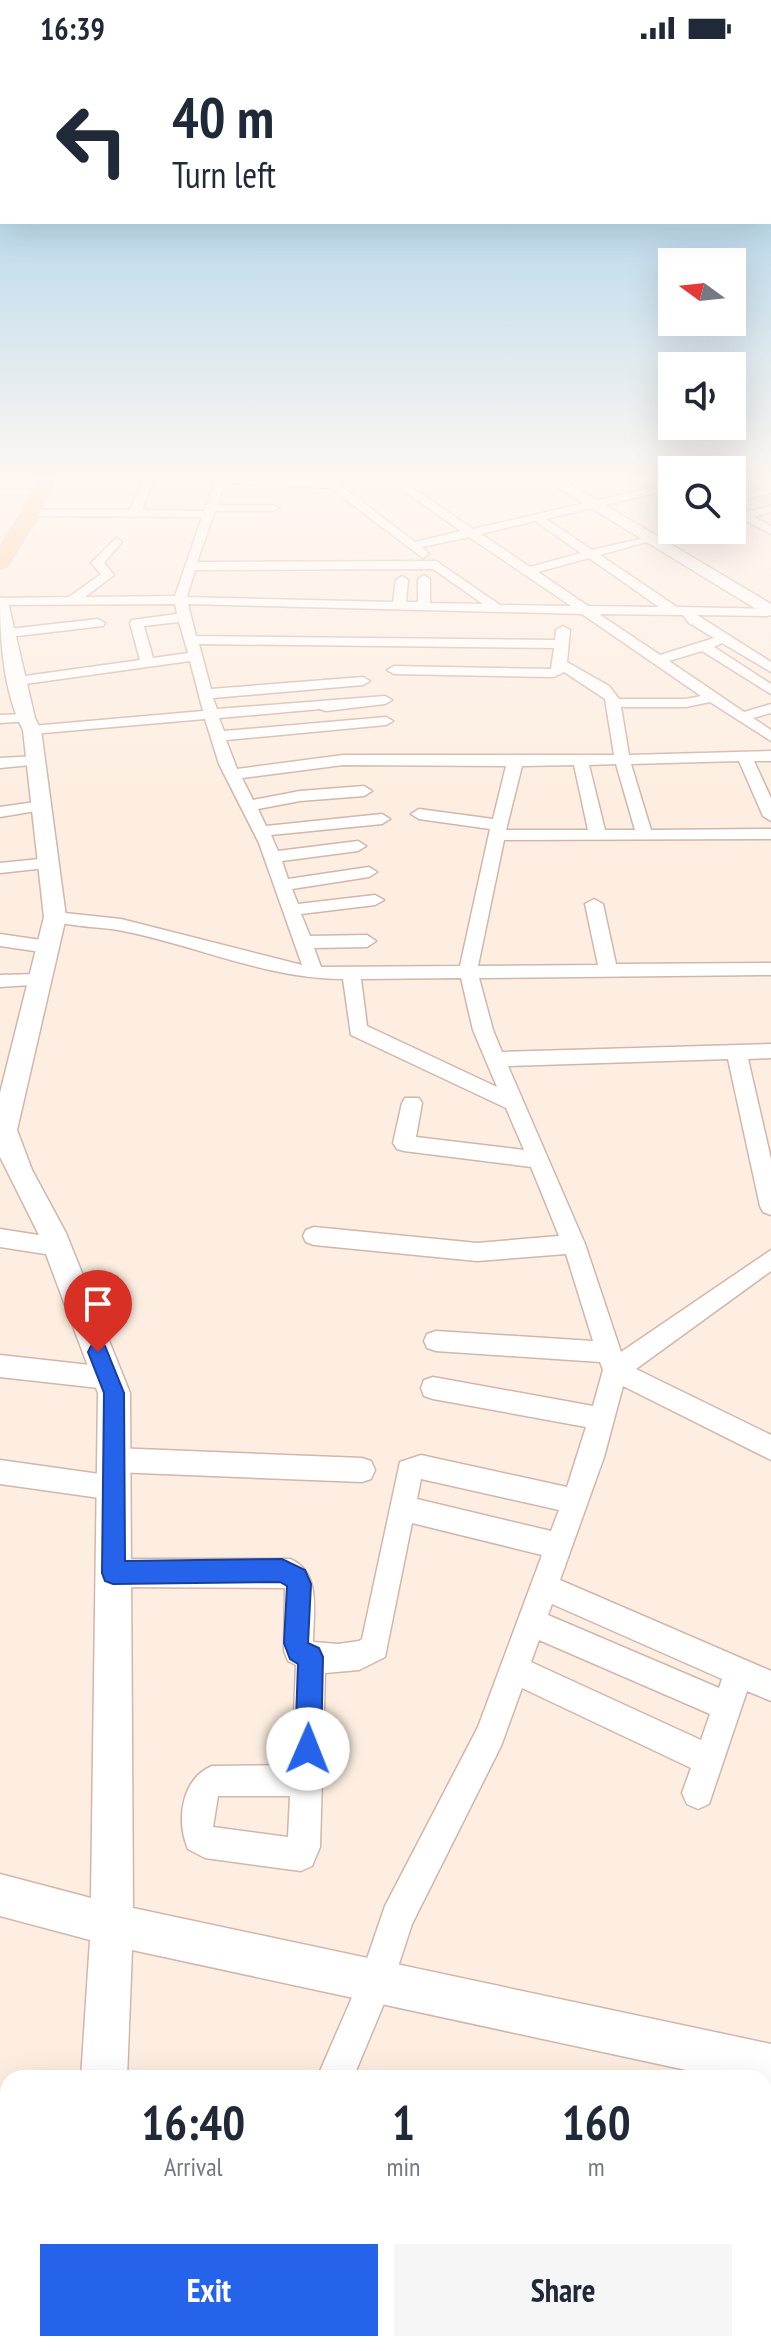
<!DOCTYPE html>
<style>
body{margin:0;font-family:"PT Sans Narrow",sans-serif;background:#f6f6f7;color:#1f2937;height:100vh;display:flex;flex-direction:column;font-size:30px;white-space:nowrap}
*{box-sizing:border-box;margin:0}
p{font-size:26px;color:#747a83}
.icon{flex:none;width:44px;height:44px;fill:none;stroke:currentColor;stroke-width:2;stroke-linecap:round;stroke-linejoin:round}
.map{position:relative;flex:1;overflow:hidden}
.details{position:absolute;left:0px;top:2014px;width:772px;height:282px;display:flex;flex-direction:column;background:#fff;border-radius:24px 24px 0 0;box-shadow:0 8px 32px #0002}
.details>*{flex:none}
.top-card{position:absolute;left:0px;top:0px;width:772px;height:168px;box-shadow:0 8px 32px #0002;background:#fff;color:#1f2937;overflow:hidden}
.needle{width:52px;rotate:285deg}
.buttons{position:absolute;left:658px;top:192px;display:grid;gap:16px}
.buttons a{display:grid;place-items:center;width:88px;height:88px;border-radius:0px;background:#fff;box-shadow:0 8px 32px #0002;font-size:40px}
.pin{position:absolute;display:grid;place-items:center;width:68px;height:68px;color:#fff;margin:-82px -34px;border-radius:50% 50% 50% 0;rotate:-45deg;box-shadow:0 0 8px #0007}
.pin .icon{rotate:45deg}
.me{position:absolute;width:88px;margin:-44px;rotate:1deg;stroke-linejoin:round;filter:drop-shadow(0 0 6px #0008)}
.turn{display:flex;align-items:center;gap:28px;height:168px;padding:0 40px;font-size:36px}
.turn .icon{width:104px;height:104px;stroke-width:2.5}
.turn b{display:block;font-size:56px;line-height:68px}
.eta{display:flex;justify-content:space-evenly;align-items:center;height:136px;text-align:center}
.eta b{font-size:48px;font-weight:700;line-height:56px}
.action{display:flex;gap:16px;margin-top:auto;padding:16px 40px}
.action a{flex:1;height:92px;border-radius:0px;background:#2563eb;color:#fff;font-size:32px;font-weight:700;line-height:92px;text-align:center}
.action a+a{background:#f6f6f7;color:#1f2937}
.status{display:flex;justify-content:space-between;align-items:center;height:56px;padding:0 40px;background:#fff;direction:ltr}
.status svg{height:22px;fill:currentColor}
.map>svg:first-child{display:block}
</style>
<div class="status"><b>16:39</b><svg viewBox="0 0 49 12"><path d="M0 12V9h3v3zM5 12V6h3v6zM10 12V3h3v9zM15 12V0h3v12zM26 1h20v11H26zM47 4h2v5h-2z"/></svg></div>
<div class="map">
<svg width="771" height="2295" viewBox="0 0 771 2295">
<rect width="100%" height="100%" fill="#fdeee1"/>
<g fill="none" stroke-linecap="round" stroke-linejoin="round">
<defs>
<polyline id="service" points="0,429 43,429"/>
<g id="minor">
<path d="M145 420H155L142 454 204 455 217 420 331 426 339 420H351L340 429 415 486 461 475 383 420H395L473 473 672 427V433L546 463 592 494 653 480V484L600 499 677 551 771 553V559L767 560 697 559 771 606V616L722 587 714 591 771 628V638L702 595 669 605 744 656 771 648V657L753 662 771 674V685L710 646 686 651H621L629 699 771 695V705H754L771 742V765L763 760 739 705 631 708 651 774 771 773V783L504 784 478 910 598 909 585 848 594 843 603 848 616 908 771 907V919L479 922 493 974 502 996 771 988V1002L748 1003 771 1103V1159L763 1156 760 1150 728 1003 508 1010 585 1188 621 1296 771 1194V1215L636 1313 771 1379V1404L623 1330 604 1401 560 1524 771 1615V1645L747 1635 709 1748 698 1753 687 1748 682 1737 691 1712 522 1632 501 1690 412 1868 393 1926 353 2022H317L360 1923 385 1850 478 1671 542 1499 412 1467 385 1601 359 1614 325 1617 320 1791 312 1810 301 1815 205 1802 188 1793C176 1765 181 1723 212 1710L292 1709 296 1609 288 1605 284 1595 285 1532 113 1531 103 1527 99 1517 103 1507 113 1503H290C322 1516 313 1557 313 1586L338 1588 359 1585 362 1583 400 1406 421 1399 567 1431 586 1371 433 1343 424 1340 421 1332 424 1324 433 1321 593 1350 603 1314 600 1306 436 1295 427 1292 424 1285 427 1278 436 1275 593 1285 566 1198 477 1205 314 1189 306 1186 303 1180 306 1174 314 1171 477 1187 559 1180 531 1111 404 1095 397 1093 393 1087 402 1047 405 1042H419L422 1047 416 1081 524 1094 506 1052 351 979 343 923C265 923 194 888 118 874 102 871 55 870 46 861L55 856 121 863 302 909 259 787 219 708 205 663 32 678 25 674 32 670 203 655 190 605 18 629 11 625 18 621 140 604 130 567 132 564 177 558 175 548 0 549 2 542 69 541 101 518 91 507 116 482 122 486 104 507 114 519 85 541 175 540 202 461 31 460 25 457 31 454H130ZM225 427 330 432 423 502 429 498 422 491 469 481 571 550 500 549 436 505 197 506 215 455H273L279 452 273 449H217ZM535 465 581 497 530 511 481 478ZM589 502 659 551 588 550 538 516ZM433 513 483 548 430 547V523L424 519 418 523V546H406L408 524 402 520 396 524 393 546 187 541 195 514ZM188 548 582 558 701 640 686 643H619L609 630 567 606 570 574 563 570 556 574 555 584 196 580ZM599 558 683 559 689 567 714 582 660 599ZM179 566 188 597 153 602 144 570ZM199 588 554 592 551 613 394 610 387 614 394 618 554 621 564 616 605 643 614 699H343L237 713 226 684 386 669 393 665 386 661 224 675 219 662 320 653 326 655 385 648 392 644 385 640 217 653 213 642 363 629 370 625 363 621 211 633ZM616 708 635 774H605L589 709ZM343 709 506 710 493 763 419 753 411 758 419 763 490 773 460 910 321 911 314 892 367 891 376 885 367 879 310 880 301 858 375 849 384 844 375 839 298 848 292 833 369 821 377 816 369 811 288 823 282 805 358 795 366 790 358 785 278 795 271 779 382 768 390 763 382 758 266 770 258 753 300 745 364 740 372 735 364 730 300 735 253 744 242 722ZM574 709 588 774H506L522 710ZM461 922 473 974 497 1031 367 970 361 923ZM421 1423 559 1454 551 1475 417 1443ZM552 1548 722 1623 719 1632 548 1559ZM539 1584 710 1658 701 1684 531 1606ZM218 1740H290L288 1781 213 1771Z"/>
<polygon points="741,420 754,420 771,429 771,437 732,447 732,441 762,433"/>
<polygon points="732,450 746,456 771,450 771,456 754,461 771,470 771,478 732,458"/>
<polygon points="98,563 105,567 103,570 9,581 2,577 9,573"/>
<polygon points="26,658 31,659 31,665 0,667 0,659"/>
<polygon points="36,700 44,705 41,708 0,712 0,702"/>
<polygon points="42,745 50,750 48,753 0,761 0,751"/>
<polygon points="49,802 55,803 57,807 55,811 0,817 0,807"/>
<polygon points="0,878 48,885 57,891 48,897 0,890"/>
<polygon points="39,918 46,920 48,924 46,928 0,931 0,919"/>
<polygon points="0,1173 58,1182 66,1185 69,1191 66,1197 58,1200 0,1191"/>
<polygon points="0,1299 108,1311 117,1314 120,1322 117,1330 108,1333 0,1321"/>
<polygon points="114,1392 362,1402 371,1405 375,1414 371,1423 362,1426 114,1416 105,1412 101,1404 105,1396"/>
<polygon points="0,1404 114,1420 123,1423 127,1432 123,1441 114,1444 0,1428"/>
<polygon points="764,2080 771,2082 771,2118 764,2116"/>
<polygon points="412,2288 452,2288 453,2295 413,2295"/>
<polygon points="681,2288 721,2288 720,2295 680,2295"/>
</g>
<g id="tertiary">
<polygon points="539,420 556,420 771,548 771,557 761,556"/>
<path d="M0 541 8 546 35 662 41 674 66 861 17 1074 32 1114 66 1177 130 1337 133 1852 771 1988V2032L764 2031V2022H723L132 1894 127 2022H81L90 1884 0 1860V1818L91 1842 98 1337 38 1177 0 1101V1037L44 861 23 674C3 635 0 584 0 541Z"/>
<polygon points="48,2288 98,2288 96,2295 46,2295"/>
</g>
<polygon id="primary" points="38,420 56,420 40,457 7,510 0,512 0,491 22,457"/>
</defs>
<use href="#service" stroke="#d1b6ab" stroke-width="8"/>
<use href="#minor" stroke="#d1b6ab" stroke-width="3"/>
<use href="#tertiary" stroke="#d1b6ab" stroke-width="3"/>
<use href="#primary" stroke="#d9cecb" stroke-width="3"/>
<use href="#service" stroke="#fff" stroke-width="6"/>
<use href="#minor" fill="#fff" fill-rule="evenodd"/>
<use href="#tertiary" fill="#fff" fill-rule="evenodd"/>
<use href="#primary" fill="#ffc997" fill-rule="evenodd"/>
</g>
<linearGradient id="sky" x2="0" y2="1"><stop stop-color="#93c8e8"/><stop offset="0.57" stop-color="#fef7f2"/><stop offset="1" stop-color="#fef7f2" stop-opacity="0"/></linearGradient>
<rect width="771" height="741" fill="url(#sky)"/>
<polygon fill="#2563eb" stroke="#184099" stroke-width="2" points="98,1287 105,1290 124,1337 125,1505 282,1503 305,1514 311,1528 308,1587 319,1592 323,1601 321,1693 317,1702 308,1706 299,1702 295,1693 298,1608 290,1603 284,1587 287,1530 280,1526 113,1528 105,1525 102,1517 104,1337 88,1296 91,1290"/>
</svg>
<div class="buttons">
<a><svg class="needle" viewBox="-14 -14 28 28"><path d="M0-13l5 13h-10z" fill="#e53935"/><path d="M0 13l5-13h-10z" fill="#747a83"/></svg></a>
<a><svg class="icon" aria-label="sound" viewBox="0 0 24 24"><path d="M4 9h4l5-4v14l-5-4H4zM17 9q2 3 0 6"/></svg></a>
<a><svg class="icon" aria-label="search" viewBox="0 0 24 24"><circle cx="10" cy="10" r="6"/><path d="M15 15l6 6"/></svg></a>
</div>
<div class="pin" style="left:98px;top:1296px;background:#d93025"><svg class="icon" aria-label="arrive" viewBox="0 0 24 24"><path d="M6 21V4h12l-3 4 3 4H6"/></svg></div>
<svg class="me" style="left:308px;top:1693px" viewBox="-20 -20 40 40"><circle r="19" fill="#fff"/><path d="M0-13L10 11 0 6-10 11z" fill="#2563eb"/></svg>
<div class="top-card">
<div class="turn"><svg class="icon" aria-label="left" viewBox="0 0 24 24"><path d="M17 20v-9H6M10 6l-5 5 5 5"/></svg><div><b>40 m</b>Turn left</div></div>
</div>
<section class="details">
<div class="eta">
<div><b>16:40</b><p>Arrival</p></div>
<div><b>1</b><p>min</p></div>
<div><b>160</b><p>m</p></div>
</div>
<div class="action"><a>Exit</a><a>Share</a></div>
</section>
</div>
